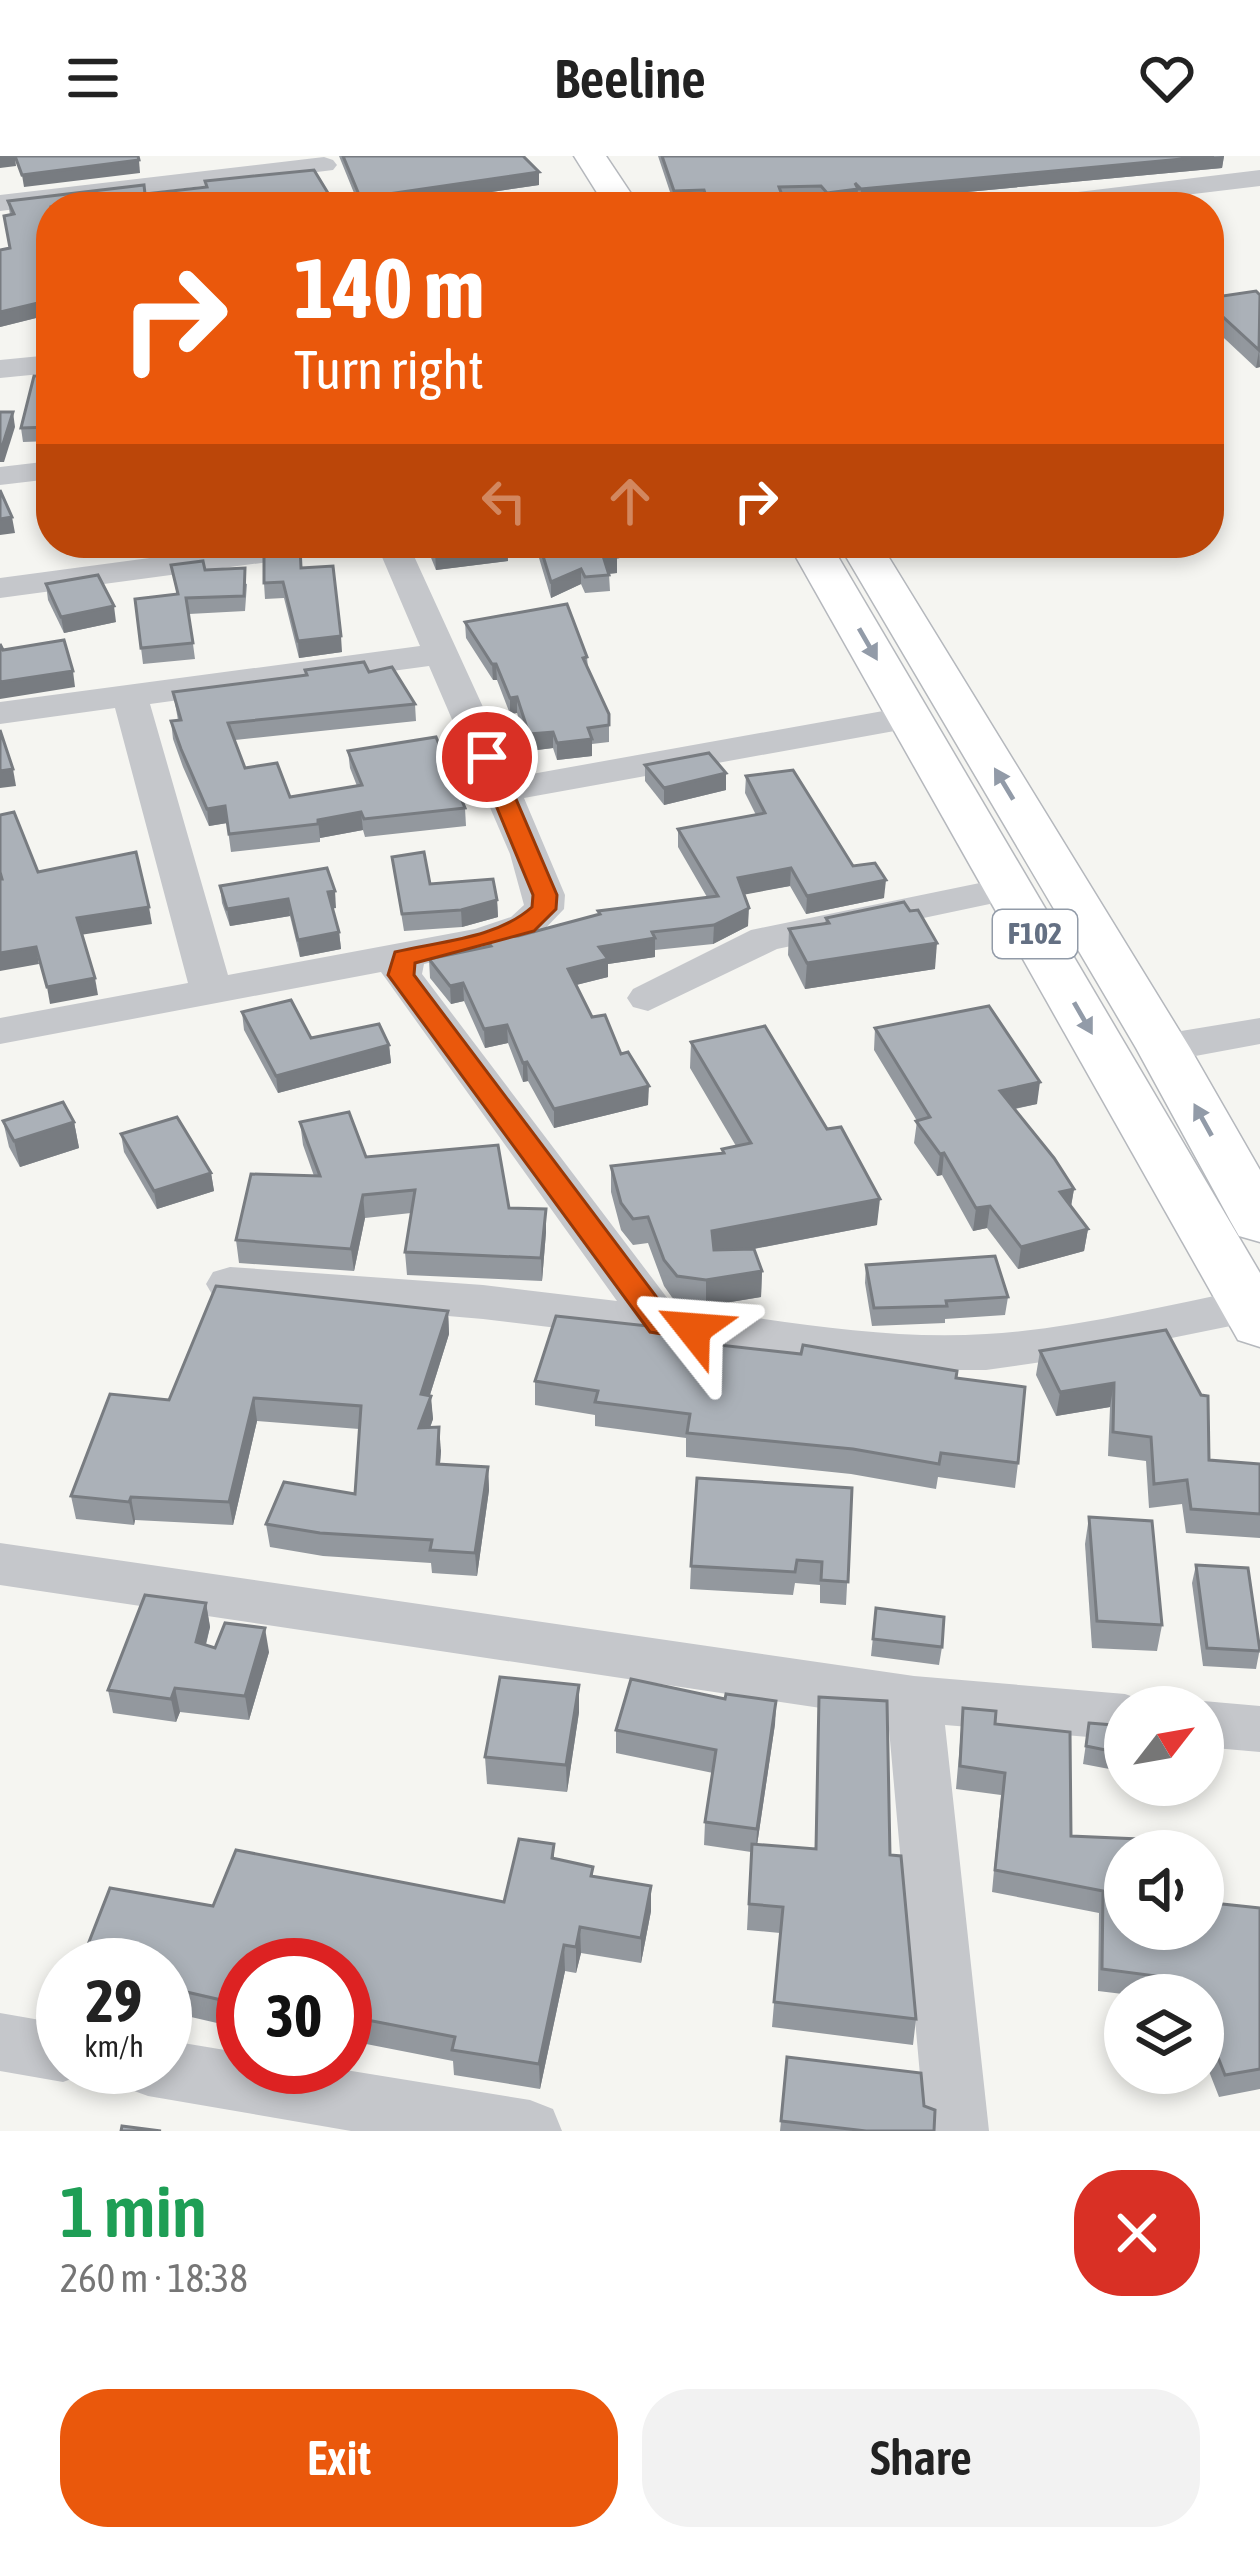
<!DOCTYPE html>
<meta charset="utf-8">
<style>
body{margin:0;font-family:"Asap Condensed",sans-serif;background:#f2f2f2;color:#222;height:100vh;display:flex;flex-direction:column;font-size:45px;white-space:nowrap}
*{box-sizing:border-box;margin:0}
p{font-size:39px;color:#767676}
.icon{flex:none;width:66px;height:66px;fill:none;stroke:currentColor;stroke-width:2;stroke-linecap:round;stroke-linejoin:round}
.map{position:relative;height:1975px;overflow:hidden}
.drawer{display:flex;flex-direction:column;background:#fff;flex:1}
.drawer>*{flex:none}
.top-card{position:absolute;left:36px;top:36px;width:1188px;height:366px;border-radius:48px;box-shadow:0 6px 18px #0003;background:#ea580c;color:#fff;overflow:hidden}
.needle{width:78px;rotate:59deg}
.controls{position:absolute;left:1104px;top:1530px;display:grid;gap:24px}
.controls a{display:grid;place-items:center;width:120px;height:120px;border-radius:50%;background:#fff;box-shadow:0 6px 18px #0003;font-size:60px}
.speed{position:absolute;left:36px;top:1782px;display:flex;gap:24px;font-size:60px;font-weight:700;text-align:center}
.speed>*{display:grid;place-content:center;width:156px;height:156px;border-radius:50%;background:#fff;box-shadow:0 6px 18px #0003;line-height:1}
.speed small{font-size:30px;font-weight:400}
.speed .limit{border:18px solid #d22;background:#fff;color:#111}
.pin{position:absolute;display:grid;place-items:center;width:102px;height:102px;color:#fff;margin:-51px;border:6px solid #fff;border-radius:50%;box-shadow:0 3px 12px #0007}
.me{position:absolute;width:132px;margin:-66px;rotate:298deg;stroke-linejoin:round;filter:drop-shadow(0 0 9px #0008)}
.turn{display:flex;align-items:center;gap:42px;height:252px;padding:0 60px;font-size:54px}
.turn .icon{width:156px;height:156px;stroke-width:2.5}
.turn b{display:block;font-size:84px;line-height:102px}
.lanes{display:flex;align-items:center;height:114px;padding:0 60px;background:#0003;justify-content:center;gap:60px;direction:ltr}
.lanes .off{opacity:.35}
.round{display:grid;place-items:center;flex:none;width:126px;height:126px;border-radius:48px;background:#f2f2f2}
.overview{display:flex;align-items:center;justify-content:space-between;height:204px;padding:0 60px}
h1{font-size:72px;font-weight:600;line-height:90px;color:#1e9e55}
.cta{display:flex;gap:24px;margin-top:auto;padding:24px 60px}
.cta a{flex:1;height:138px;border-radius:48px;background:#ea580c;color:#fff;font-size:48px;font-weight:600;line-height:138px;text-align:center}
.cta a+a{background:#f2f2f2;color:#222}
header{display:flex;justify-content:space-between;align-items:center;height:156px;padding:0 60px;background:#fff;font-size:54px;font-weight:600}
.map>svg:first-child{display:block}
</style>
<header><svg class="icon" aria-label="menu" viewBox="0 0 24 24"><path d="M4 6h16M4 12h16M4 18h16"/></svg>Beeline<svg class="icon" aria-label="heart" viewBox="0 0 24 24"><path d="M12 20l-8-8c-3-5 5-10 8-4 3-6 11-1 8 4z"/></svg></header>
<div class="map">
<svg width="1260" height="1975" viewBox="0 0 1260 1975">
<rect width="100%" height="100%" fill="#f5f5f1"/>
<g fill="none" stroke-linecap="round" stroke-linejoin="round">
<defs>
<g id="major">
<polygon points="574,0 606,0 640,51 606,51"/>
<polygon points="788,387 830,387 1260,1117 1260,1191 1238,1184"/>
<polygon points="838,387 880,387 1190,892 1260,1014 1260,1086 1239,1080 1231,1066 1136,892"/>
</g>
</defs>
<use href="#major" stroke="#b5b8bd" stroke-width="3"/>
<g fill="#c5c7cb" fill-rule="evenodd">
<polygon points="324,1 333,4 337,9 333,14 0,55 0,39"/>
<polygon points="1260,14 1260,30 1085,51 1007,51 1020,43"/>
<polygon points="51,199 51,217 0,222 0,204"/>
<polygon points="51,305 51,323 0,329 0,311"/>
<polygon points="261,387 351,387 335,397 0,442 0,422"/>
<path d="M376 387H408L515 621 911 550 924 553 929 561 924 569 911 572 524 642 565 739 564 753 539 779 424 808 422 818 674 1151C776 1163 882 1185 986 1178 1074 1173 1162 1150 1249 1133L1260 1136V1164L1083 1200 986 1214H905L483 1163 213 1140 206 1128 213 1116 230 1111 483 1129 617 1145 381 816 0 888V862L188 827 115 552 0 568V546L420 490ZM429 510 510 698 524 749 511 761 475 773 228 819 150 548Z"/>
<polygon points="1009,721 1023,725 1029,733 1023,741 777,793 648,855 633,851 627,842 633,833 751,774"/>
<polygon points="1260,862 1260,888 1163,906 1148,902 1141,892 1148,882 1163,878"/>
<polygon points="0,1387 914,1520 1125,1538 1145,1545 1148,1551 1125,1551 1125,1584 945,1569 989,1975 925,1975 888,1562 0,1429"/>
<polygon points="1203,1545 1260,1550 1260,1596 1203,1591 1203,1551 1184,1551"/>
<polygon points="0,1857 63,1868 63,1911 88,1911 85,1918 63,1926 0,1915"/>
<polygon points="165,1884 243,1897 243,1911 327,1911 530,1944 553,1953 562,1975 351,1975 148,1940 126,1932 116,1911 165,1911"/>
</g>
<use href="#major" fill="#fff" fill-rule="evenodd"/>
</g>
<g fill="#93989e">
<polygon points="339,0 523,0 539,16 539,29 390,51 51,51 51,169 48,159 0,171 0,94 10,92 10,59 8,45 145,38 205,31 205,25 331,42 356,42"/>
<polygon points="658,0 1224,0 1222,12 860,46 857,43 857,46 826,49 820,43 784,44 785,51 705,51 704,47 674,48"/>
<polygon points="1260,139 1260,211 1256,212 1209,168 1209,142"/>
<polygon points="51,220 51,285 23,286 21,272"/>
<polygon points="425,387 507,387 508,405 436,414"/>
<polygon points="538,387 617,417 609,418 610,435 585,437 581,428 551,442 539,402"/>
<polygon points="171,409 205,414 247,428 245,455 189,458 195,503 143,508 135,443 177,439"/>
<polygon points="302,412 342,496 299,502 284,442 265,443 264,427"/>
<polygon points="46,428 116,466 64,477 48,444"/>
<polygon points="465,466 587,501 588,512 609,558 609,586 592,588 592,600 557,604 553,592 529,595 517,557 510,558 497,524 493,524 466,482"/>
<polygon points="369,516 415,548 416,565 235,584 245,612 290,641 357,630 350,612 348,595 465,652 466,670 365,681 363,674 320,682 320,686 231,696 227,667 209,670 183,611 173,583 171,565 178,564 173,536"/>
<polygon points="645,609 726,634 664,649 645,625"/>
<polygon points="746,620 853,710 884,742 806,758 790,730 744,738 748,770 713,788 655,794 655,801 608,808 608,821 576,829 592,861 621,898 648,949 554,972 528,925 523,926 508,887 485,892 464,845 451,848 430,822 429,803 484,792 483,779 518,780 598,759 598,755 707,741 678,691 678,673 756,659 745,637"/>
<polygon points="392,701 430,728 497,744 498,761 462,771 404,775"/>
<polygon points="220,730 336,752 333,752 339,776 341,793 300,801 290,760 230,770 222,747"/>
<polygon points="910,755 935,813 805,833 788,799 789,773 825,768 826,762"/>
<polygon points="242,856 311,882 389,889 391,907 278,937 244,874"/>
<polygon points="875,872 1037,948 1015,953 1074,1033 1071,1051 1088,1073 1084,1095 1018,1113 987,1072 973,1075 942,1019 937,1020 914,987 917,965 874,894"/>
<polygon points="691,886 877,1069 754,1093 762,1115 761,1141 706,1150 676,1147 664,1130 648,1087 633,1089 621,1074 611,1036 611,1010 722,997 722,993 736,990 690,912"/>
<polygon points="3,965 74,966 79,992 20,1011 9,991"/>
<polygon points="300,966 366,1001 509,1052 546,1076 542,1125 407,1119 405,1096 411,1057 365,1062 354,1115 239,1107 236,1084 314,1020 303,989"/>
<polygon points="121,978 211,1017 214,1035 157,1053 124,996"/>
<polygon points="866,1109 1008,1141 1005,1159 945,1163 945,1167 872,1170 865,1127"/>
<polygon points="448,1155 449,1178 430,1239 433,1263 430,1272 441,1295 440,1308 488,1311 489,1334 477,1420 432,1417 431,1407 323,1400 270,1391 266,1368 355,1338 359,1273 257,1265 233,1369 135,1364 134,1369 76,1363 71,1340 169,1244"/>
<polygon points="1166,1174 1209,1304 1260,1308 1260,1382 1186,1377 1182,1348 1149,1352 1146,1305 1108,1300 1110,1251 1056,1260 1036,1219 1040,1195"/>
<polygon points="694,1186 956,1222 1018,1307 1015,1332 938,1321 936,1333 851,1318 686,1301 686,1282 595,1270 595,1259 535,1249 535,1225"/>
<polygon points="852,1332 846,1449 820,1447 820,1429 795,1427 793,1439 690,1433 691,1410"/>
<polygon points="1089,1361 1162,1469 1157,1495 1092,1492 1085,1388"/>
<polygon points="1196,1409 1260,1492 1256,1513 1203,1510 1192,1427"/>
<polygon points="206,1447 210,1471 206,1489 215,1492 269,1496 249,1564 180,1556 176,1566 113,1557 108,1534"/>
<polygon points="876,1452 942,1491 939,1509 871,1500"/>
<polygon points="579,1529 579,1556 567,1636 487,1628 485,1601"/>
<polygon points="819,1541 890,1699 916,1863 913,1889 772,1871 780,1777 747,1774 751,1696 704,1689 705,1666 713,1617 616,1597 616,1574 725,1543 776,1545 775,1568 757,1689 815,1693"/>
<polygon points="963,1552 995,1568 1071,1680 1125,1773 1260,1752 1260,1933 1219,1941 1203,1900 1203,1839 1131,1839 1098,1835 1099,1757 992,1736 1001,1639 956,1633"/>
<polygon points="1089,1567 1125,1570 1125,1616 1083,1608"/>
<polygon points="554,1688 554,1703 593,1711 593,1720 651,1755 641,1807 581,1797 576,1817 565,1815 540,1933 454,1919 453,1905 361,1887 359,1893 345,1891 345,1809 243,1809 243,1873 165,1855 165,1809 213,1750 504,1746"/>
<polygon points="924,1950 934,1975 780,1975 781,1965"/>
</g>
<g fill="#787c81">
<polygon points="0,0 15,0 16,10 0,12"/>
<polygon points="1224,0 1222,12 860,46 861,33"/>
<polygon points="139,4 140,17 24,31 22,19"/>
<polygon points="539,16 539,29 390,51 340,51 340,45"/>
<polygon points="858,33 857,46 826,49 827,37"/>
<polygon points="46,145 48,159 0,171 0,156"/>
<polygon points="1259,194 1260,211 1256,212"/>
<polygon points="13,256 15,271 4,306 0,306 0,291"/>
<polygon points="12,361 15,377 0,379 0,363"/>
<polygon points="507,387 508,405 436,414 435,395"/>
<polygon points="617,401 617,417 604,418 604,403"/>
<polygon points="581,413 581,428 551,442 551,426"/>
<polygon points="114,450 116,466 64,477 61,461"/>
<polygon points="341,480 342,496 299,502 298,485"/>
<polygon points="492,508 496,508 497,524 493,524"/>
<polygon points="73,515 75,531 0,543 0,526"/>
<polygon points="517,541 517,557 510,558 510,542"/>
<polygon points="553,576 553,592 529,595 529,578"/>
<polygon points="592,583 592,600 557,604 557,587"/>
<polygon points="13,613 16,630 0,632 0,615"/>
<polygon points="726,617 726,634 664,649 664,632"/>
<polygon points="225,650 227,667 209,670 207,653"/>
<polygon points="361,656 363,674 320,682 318,664"/>
<polygon points="791,712 790,730 737,740 738,722"/>
<polygon points="886,724 884,742 806,758 807,740"/>
<polygon points="335,735 336,752 330,753 328,736"/>
<polygon points="288,743 290,760 230,770 227,753"/>
<polygon points="497,744 498,761 462,771 461,754"/>
<polygon points="149,751 152,768 80,779 77,762"/>
<polygon points="749,752 748,770 713,788 714,769"/>
<polygon points="339,776 341,793 300,801 298,784"/>
<polygon points="655,782 655,801 608,808 608,821 568,831 568,813 599,791"/>
<polygon points="937,787 935,813 805,833 807,807"/>
<polygon points="36,791 39,808 0,815 0,797"/>
<polygon points="95,822 98,839 50,848 47,831"/>
<polygon points="463,827 464,845 451,848 450,830"/>
<polygon points="507,869 508,887 485,892 484,873"/>
<polygon points="389,889 391,907 278,937 276,920"/>
<polygon points="527,906 528,925 523,926 523,907"/>
<polygon points="1040,926 1037,948 998,956 1000,935"/>
<polygon points="649,930 648,949 554,972 554,953"/>
<polygon points="74,966 79,992 20,1011 14,985"/>
<polygon points="944,997 942,1019 937,1020 940,998"/>
<polygon points="211,1017 214,1035 157,1053 154,1035"/>
<polygon points="1074,1033 1070,1055 1060,1036"/>
<polygon points="363,1039 365,1062 354,1115 351,1093"/>
<polygon points="880,1043 877,1069 711,1101 712,1075"/>
<polygon points="990,1050 987,1072 973,1075 976,1052"/>
<polygon points="546,1053 546,1076 542,1125 541,1102"/>
<polygon points="1088,1073 1084,1095 1018,1113 1021,1091"/>
<polygon points="762,1115 761,1141 706,1150 706,1124"/>
<polygon points="448,1155 449,1178 423,1261 421,1238"/>
<polygon points="1114,1227 1110,1251 1056,1260 1060,1236"/>
<polygon points="431,1240 433,1263 421,1295 419,1272"/>
<polygon points="254,1242 257,1265 233,1369 229,1346"/>
<polygon points="439,1271 441,1295 438,1331 437,1308"/>
<polygon points="488,1311 489,1334 477,1420 475,1397"/>
<polygon points="131,1341 135,1364 134,1369 129,1346"/>
<polygon points="206,1447 210,1471 200,1510 196,1486"/>
<polygon points="265,1472 269,1496 249,1564 245,1540"/>
<polygon points="579,1529 579,1556 567,1636 566,1609"/>
<polygon points="175,1532 180,1556 176,1566 171,1543"/>
<polygon points="776,1545 775,1568 756,1696 757,1673"/>
<polygon points="651,1730 651,1755 641,1807 641,1782"/>
<polygon points="580,1771 581,1797 576,1817 576,1791"/>
<polygon points="564,1789 565,1815 540,1933 539,1908"/>
<polygon points="357,1862 361,1887 359,1893 356,1868"/>
</g>
<g fill="#abb1b8" stroke="#787c81" stroke-width="3">
<polygon points="15,0 138,0 139,4 22,19"/>
<polygon points="343,0 523,0 539,16 340,45 341,51 51,51 51,162 46,145 0,156 0,94 10,92 4,60 14,58 8,45 144,29 145,38 207,31 205,25 314,14 331,42 360,41"/>
<polygon points="662,0 1214,0 861,33 855,27 858,33 827,37 821,30 779,31 785,47 709,50 704,34 674,35"/>
<polygon points="1256,135 1260,139 1259,194 1209,148 1209,142"/>
<polygon points="34,220 51,220 51,271 21,272"/>
<polygon points="0,256 13,256 2,291 0,291"/>
<polygon points="0,334 12,361 0,363"/>
<polygon points="432,387 504,387 435,395"/>
<polygon points="539,387 609,387 617,401 604,403 609,419 585,421 581,413 551,426"/>
<polygon points="300,390 301,412 333,410 341,480 298,485 283,426 264,427 264,395"/>
<polygon points="203,405 205,414 245,412 244,440 186,442 193,487 141,492 135,443 178,438 171,409"/>
<polygon points="98,419 114,450 61,461 46,428"/>
<polygon points="567,448 587,501 583,502 609,558 609,569 588,572 592,583 557,587 553,576 529,578 517,541 510,542 496,508 492,508 465,466"/>
<polygon points="64,484 73,515 0,526 0,488 3,494"/>
<polygon points="364,506 369,516 392,511 415,548 228,567 245,612 277,607 290,641 362,629 348,595 436,581 465,652 364,663 361,656 318,664 318,668 229,678 225,650 207,653 181,593 171,565 181,564 173,536 307,519 305,514"/>
<polygon points="0,574 13,613 0,615"/>
<polygon points="709,597 726,617 664,632 645,609"/>
<polygon points="793,614 853,710 875,707 886,724 807,740 791,712 738,722 749,752 714,769 652,776 655,782 599,791 608,803 568,813 592,861 605,859 621,898 628,896 649,930 554,953 527,906 523,907 507,869 484,873 463,827 450,830 429,803 491,790 483,779 502,774 503,781 518,780 600,758 598,755 718,740 678,673 765,657 746,620"/>
<polygon points="14,656 38,716 136,696 149,751 77,762 95,822 47,831 36,791 0,797 0,723 2,723 0,716 0,659"/>
<polygon points="424,696 430,728 493,723 497,744 461,754 402,758 392,701"/>
<polygon points="327,712 335,735 328,736 339,776 298,784 288,743 227,753 220,730"/>
<polygon points="904,746 910,755 918,754 937,787 807,807 789,773 829,767 826,762"/>
<polygon points="291,844 311,882 379,868 389,889 276,920 242,856"/>
<polygon points="989,850 1040,926 1000,935 1054,1002 1074,1033 1060,1036 1088,1073 1021,1091 990,1050 976,1052 944,997 940,998 916,965 930,961 875,872"/>
<polygon points="765,870 827,973 841,971 880,1043 712,1075 714,1094 754,1093 762,1115 706,1124 677,1120 664,1104 648,1061 633,1063 621,1047 611,1010 724,997 722,993 751,987 691,886"/>
<polygon points="63,946 74,966 14,985 3,965"/>
<polygon points="349,956 366,1001 498,989 509,1052 546,1053 541,1102 405,1096 415,1034 363,1039 351,1093 236,1084 251,1018 320,1020 300,966"/>
<polygon points="177,961 211,1017 154,1035 121,978"/>
<polygon points="995,1100 1008,1141 946,1145 947,1150 874,1152 866,1109"/>
<polygon points="216,1130 448,1155 421,1238 431,1240 419,1272 439,1271 437,1308 488,1311 475,1397 430,1394 432,1384 320,1377 266,1368 284,1326 355,1338 361,1250 254,1242 229,1346 131,1341 129,1346 71,1340 110,1238 169,1244"/>
<polygon points="556,1160 694,1175 692,1186 801,1198 803,1189 957,1215 956,1222 1025,1231 1018,1307 941,1297 939,1308 853,1293 687,1277 690,1258 595,1246 598,1235 535,1225"/>
<polygon points="1166,1174 1201,1239 1208,1240 1209,1304 1260,1308 1260,1358 1191,1353 1187,1324 1154,1328 1151,1281 1113,1276 1114,1227 1060,1236 1040,1195"/>
<polygon points="697,1322 852,1332 848,1426 821,1424 822,1406 797,1404 795,1416 691,1410"/>
<polygon points="1089,1361 1152,1365 1162,1469 1097,1465"/>
<polygon points="1196,1409 1248,1412 1260,1495 1207,1492"/>
<polygon points="145,1439 206,1447 196,1486 215,1492 225,1467 265,1472 245,1540 175,1532 171,1543 108,1534"/>
<polygon points="876,1452 944,1461 942,1491 873,1483"/>
<polygon points="500,1521 579,1529 566,1609 485,1601"/>
<polygon points="631,1523 725,1543 726,1538 776,1545 757,1673 705,1666 716,1594 616,1574"/>
<polygon points="819,1541 887,1545 890,1699 901,1700 916,1863 774,1846 783,1751 749,1748 752,1688 816,1693"/>
<polygon points="963,1552 996,1555 995,1568 1070,1576 1071,1680 1185,1685 1187,1695 1125,1695 1125,1773 1203,1773 1203,1746 1260,1752 1260,1913 1225,1919 1203,1863 1203,1839 1193,1839 1187,1824 1102,1813 1103,1735 995,1714 1005,1617 960,1610"/>
<polygon points="1089,1567 1125,1570 1125,1598 1086,1590"/>
<polygon points="519,1683 554,1688 552,1702 593,1711 591,1720 651,1730 641,1782 580,1771 576,1791 564,1789 539,1908 452,1894 455,1881 357,1862 356,1868 345,1867 345,1809 243,1809 243,1849 165,1831 165,1809 80,1809 110,1732 213,1750 236,1694 504,1746"/>
<polygon points="787,1901 921,1917 924,1950 935,1954 934,1975 866,1975 781,1965"/>
<polygon points="122,1970 161,1975 121,1975"/>
</g>
<defs><path id="oneway-solid" d="M-6-.8H1V-3.2L6.5 0L1 3.2V.8H-6Z" transform="scale(3)"/></defs>
<g fill="#929ba8">
<use href="#oneway-solid" transform="translate(868 488) rotate(60)"/>
<use href="#oneway-solid" transform="translate(1004 628) rotate(-121)"/>
<use href="#oneway-solid" transform="translate(1083 862) rotate(60)"/>
<use href="#oneway-solid" transform="translate(1203 964) rotate(-119)"/>
</g>
<path fill="#ea580c" stroke="#983908" stroke-width="3" d="M487 594 498 601 557 739 556 753 534 775 415 807 414 819 670 1159 703 1165 707 1173 703 1180 693 1183 650 1176 388 819 395 796C440 785 496 783 532 751L533 739 476 601Z"/>
<g text-anchor="middle" stroke-width="12" stroke-linejoin="round" paint-order="stroke">
<rect fill="#fff" stroke="#929ba8" stroke-width="3" x="993" y="754" width="84" height="48" rx="9"/>
<g font-size="30" font-weight="bold" fill="#647083">
<text x="1035" y="788">F102</text>
</g>
</g>
</svg>
<div class="controls">
<a><svg class="needle" viewBox="-14 -14 28 28"><path d="M0-13l5 13h-10z" fill="#e53935"/><path d="M0 13l5-13h-10z" fill="#767676"/></svg></a>
<a><svg class="icon" aria-label="sound" viewBox="0 0 24 24"><path d="M4 9h4l5-4v14l-5-4H4zM17 9q2 3 0 6"/></svg></a>
<a><svg class="icon" aria-label="layers" viewBox="0 0 24 24"><path d="M12 4l9 5-9 5-9-5zM3 14l9 5 9-5"/></svg></a>
</div>
<div class="speed"><div>29<small>km/h</small></div><div class="limit">30</div></div>
<div class="pin" style="left:487px;top:601px;background:#d93025"><svg class="icon" aria-label="arrive" viewBox="0 0 24 24"><path d="M6 21V4h12l-3 4 3 4H6"/></svg></div>
<svg class="me" style="left:693px;top:1173px" viewBox="-20 -20 40 40"><path d="M0-17L14 15 0 8-14 15z" fill="#ea580c" stroke="#fff" stroke-width="4"/></svg>
<div class="top-card">
<div class="turn"><svg class="icon" aria-label="right" viewBox="0 0 24 24"><path d="M7 20v-9h11M14 6l5 5-5 5"/></svg><div><b>140 m</b>Turn right</div></div>
<div class="lanes"><svg class="icon off" aria-label="left" viewBox="0 0 24 24"><path d="M17 20v-9H6M10 6l-5 5 5 5"/></svg><svg class="icon off" aria-label="ahead" viewBox="0 0 24 24"><path d="M12 20V5M6 11l6-6 6 6"/></svg><svg class="icon" aria-label="right" viewBox="0 0 24 24"><path d="M7 20v-9h11M14 6l5 5-5 5"/></svg></div>
</div>
</div>
<section class="drawer">
<div class="overview"><div><h1>1 min</h1><p>260 m · 18:38</p></div><a class="round" style="background:#d93025;color:#fff"><svg class="icon" aria-label="close" viewBox="0 0 24 24"><path d="M6 6l12 12M18 6L6 18"/></svg></a></div>
<div class="cta"><a>Exit</a><a>Share</a></div>
</section>
